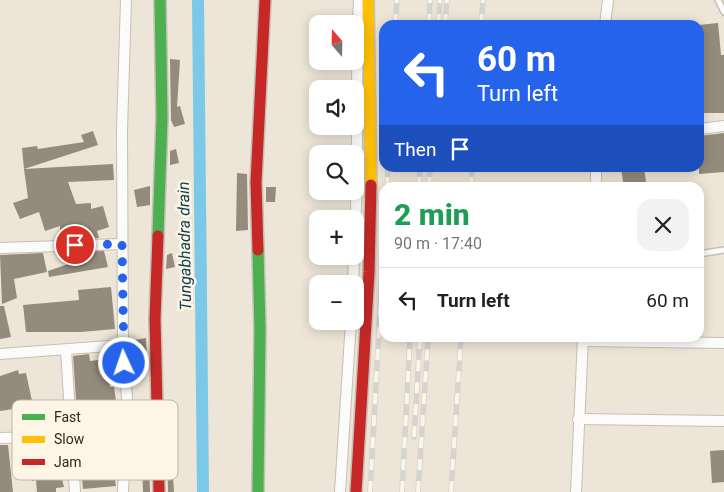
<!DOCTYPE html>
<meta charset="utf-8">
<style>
body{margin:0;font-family:Roboto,sans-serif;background:#f2f2f2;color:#222;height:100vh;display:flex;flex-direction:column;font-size:19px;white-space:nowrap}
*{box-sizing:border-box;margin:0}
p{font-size:16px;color:#767676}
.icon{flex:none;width:28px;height:28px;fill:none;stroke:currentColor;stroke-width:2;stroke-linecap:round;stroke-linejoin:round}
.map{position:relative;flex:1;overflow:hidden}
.details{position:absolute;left:379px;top:182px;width:325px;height:160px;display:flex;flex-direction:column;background:#fff;border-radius:15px;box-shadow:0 2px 12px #0003}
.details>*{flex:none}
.top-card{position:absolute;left:379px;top:20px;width:325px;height:152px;border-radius:15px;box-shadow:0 2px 12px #0003;background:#2563eb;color:#fff;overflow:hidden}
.needle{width:32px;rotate:340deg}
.controls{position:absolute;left:309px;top:15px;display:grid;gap:10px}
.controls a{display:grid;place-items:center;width:55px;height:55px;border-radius:10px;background:#fff;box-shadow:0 2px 12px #0003;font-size:25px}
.pin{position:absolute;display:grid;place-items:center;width:42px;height:42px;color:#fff;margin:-21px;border:2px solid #fff;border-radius:50%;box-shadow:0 1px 5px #0007}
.me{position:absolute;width:55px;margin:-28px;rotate:357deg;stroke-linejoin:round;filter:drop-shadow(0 0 4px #0008)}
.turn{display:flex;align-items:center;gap:18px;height:105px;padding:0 15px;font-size:22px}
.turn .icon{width:65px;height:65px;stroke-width:2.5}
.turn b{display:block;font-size:35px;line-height:42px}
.then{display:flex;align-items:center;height:48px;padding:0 15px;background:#0003;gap:10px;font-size:19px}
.round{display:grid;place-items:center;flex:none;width:52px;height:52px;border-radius:15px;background:#f2f2f2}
.summary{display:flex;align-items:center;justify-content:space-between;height:85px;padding:0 15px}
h1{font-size:30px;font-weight:800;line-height:38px;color:#1e9e55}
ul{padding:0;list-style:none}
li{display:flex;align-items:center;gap:15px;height:65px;padding:0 15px;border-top:1px solid #e0e0e0}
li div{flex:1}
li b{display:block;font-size:19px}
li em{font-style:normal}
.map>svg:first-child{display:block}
</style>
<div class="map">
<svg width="724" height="492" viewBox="0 0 724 492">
<rect width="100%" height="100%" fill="#ede5d7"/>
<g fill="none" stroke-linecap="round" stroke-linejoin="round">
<polyline stroke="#7cc8e8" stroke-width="12" points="198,0 203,492"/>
</g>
<g fill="#948b7c">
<polygon points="718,23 721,55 724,55 724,113 699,113 699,25"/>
<polygon points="170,59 180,60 177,107 180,106 185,124 174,127 171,120"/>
<polygon points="93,131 98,145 24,169 22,148 37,146 38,149 84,142 81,135"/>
<polygon points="724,133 724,172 699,174 699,136"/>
<polygon points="176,149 179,163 170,165 170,151"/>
<polygon points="113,164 114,180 68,182 76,204 91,203 91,209 103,206 109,227 97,231 99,238 73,239 72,235 60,235 60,226 45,231 39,212 20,219 13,203 28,198 24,169"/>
<polygon points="621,168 644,168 647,188 624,188"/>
<polygon points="237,173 247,174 248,230 236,231"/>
<polygon points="150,186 150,205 137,207 134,190"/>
<polygon points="266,187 276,187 275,202 266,202"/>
<polygon points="104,251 108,267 49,277 48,271 77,261 75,252"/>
<polygon points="43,253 47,272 14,279 17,298 2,304 0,255"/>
<polygon points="172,253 175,267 166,269 167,255"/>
<polygon points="111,287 115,329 81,332 26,332 23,305 79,300 78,290"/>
<polygon points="0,306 4,306 11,337 0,339"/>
<polygon points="146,338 147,364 142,365 135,340"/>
<polygon points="89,354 90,361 106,359 110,387 114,387 119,422 102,424 104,426 78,429 73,356"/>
<polygon points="18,370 19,374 26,373 32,401 62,401 64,429 59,429 62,429 60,421 18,426 14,409 0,411 0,376"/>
<polygon points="166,400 170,400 172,402 175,418 176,430 170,430 174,492 168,492"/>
<polygon points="111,439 116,447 85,454 87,465 112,463 116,486 83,489 79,442"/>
<polygon points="65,443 67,473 61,475 64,487 56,488 56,492 37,492 36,480 32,481 23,444"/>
<polygon points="0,445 8,445 13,492 0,492"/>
<polygon points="724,450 724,482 712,483 710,451"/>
<polygon points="142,459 149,459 150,492 143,492"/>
</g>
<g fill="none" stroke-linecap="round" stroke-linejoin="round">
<defs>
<g id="lane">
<polyline points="718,0 724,12"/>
<polyline points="699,254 724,250"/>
</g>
<g id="street">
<polyline points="605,25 608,0"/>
<polyline points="699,129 724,126"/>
<polyline points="596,188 596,168"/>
<path d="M355 233C359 155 355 77 359 0"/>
<polyline points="0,248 122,244"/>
<polyline points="353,284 354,256"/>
<polyline points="583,341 724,343"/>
<polyline points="123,345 122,130 126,0"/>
<polyline points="66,350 75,492"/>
<polyline points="0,354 123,345 127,399 123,492"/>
<polyline points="578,419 724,421"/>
<polyline points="0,438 72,436 126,431"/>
<polyline points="340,492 351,321"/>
<polyline points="576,492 583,338"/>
</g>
<g id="fast">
<polyline points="158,236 162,117 160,0"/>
<polyline points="258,250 260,330 258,492"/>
</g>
<polyline id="slow" points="368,0 371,185"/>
<g id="jam">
<polyline points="158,236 155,319 159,492"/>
<polyline points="258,250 256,182 265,0"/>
<polyline points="356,492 369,272 371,185"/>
</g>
</defs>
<use href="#lane" stroke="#c5c0b5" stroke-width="8"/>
<use href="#street" stroke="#c5c0b5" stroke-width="12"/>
<use href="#fast" stroke="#c5c0b5" stroke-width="14"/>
<use href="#slow" stroke="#c5c0b5" stroke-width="14"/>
<use href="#jam" stroke="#c5c0b5" stroke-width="14"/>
<use href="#lane" stroke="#fcfbf9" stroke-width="5"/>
<use href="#street" stroke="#fcfbf9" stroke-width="10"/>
<use href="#fast" stroke="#4caf50" stroke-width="11"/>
<use href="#slow" stroke="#ffc107" stroke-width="11"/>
<use href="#jam" stroke="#c62828" stroke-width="11"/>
<defs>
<g id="rail">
<polyline points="395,25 397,0"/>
<polyline points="429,25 430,0"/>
<polyline points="438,25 440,0"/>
<polyline points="445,25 447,0"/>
<polyline points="481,25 483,0"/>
<polyline points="387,188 388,168"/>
<polyline points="419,188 420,168"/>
<polyline points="429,188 430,168"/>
<polyline points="471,188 472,168"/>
<polyline points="414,437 420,338"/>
<polyline points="370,492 384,240"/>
<polyline points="402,492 410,338"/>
<polyline points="418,492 428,338"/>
<polyline points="451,492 461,338"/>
</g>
</defs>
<use href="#rail" stroke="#d6d4d0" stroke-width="5.5"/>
<use href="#rail" stroke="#fdf5e6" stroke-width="4" stroke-dasharray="11" stroke-linecap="butt"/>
</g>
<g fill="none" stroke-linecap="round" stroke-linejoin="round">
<polyline stroke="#2563eb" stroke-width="9" stroke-dasharray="0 16.2" points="75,245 122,244 124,363"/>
</g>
<g text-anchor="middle" stroke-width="5" stroke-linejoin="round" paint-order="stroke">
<g font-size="16" font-style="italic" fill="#0d3e53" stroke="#fdf5e6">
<text transform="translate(184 246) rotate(-91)" y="6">Tungabhadra drain</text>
</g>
</g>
<rect x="12" y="400" width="166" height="80" rx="8" fill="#fdf5e6" stroke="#bfb8aa" stroke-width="1"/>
<rect x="22" y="414" width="23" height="6" fill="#4caf50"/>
<rect x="22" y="436" width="23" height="7" fill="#ffc107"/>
<rect x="22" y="459" width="23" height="6" fill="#c62828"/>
<g font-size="14" fill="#2e281f">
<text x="54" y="422">Fast</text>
<text x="54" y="444">Slow</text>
<text x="54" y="467">Jam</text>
</g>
</svg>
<div class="controls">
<a><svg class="needle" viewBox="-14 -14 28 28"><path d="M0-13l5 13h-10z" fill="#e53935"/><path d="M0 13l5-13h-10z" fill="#767676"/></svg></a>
<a><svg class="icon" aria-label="sound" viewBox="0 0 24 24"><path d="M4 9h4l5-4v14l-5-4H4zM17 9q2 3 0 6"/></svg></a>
<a><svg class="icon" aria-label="search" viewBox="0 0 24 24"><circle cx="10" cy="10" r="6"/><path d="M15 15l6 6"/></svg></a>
<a>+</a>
<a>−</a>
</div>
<div class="pin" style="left:75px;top:245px;background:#d93025"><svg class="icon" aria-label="arrive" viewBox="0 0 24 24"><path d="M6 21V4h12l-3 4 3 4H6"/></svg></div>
<svg class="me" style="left:124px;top:363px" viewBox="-20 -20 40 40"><circle r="17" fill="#2563eb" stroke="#fff" stroke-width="3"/><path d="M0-11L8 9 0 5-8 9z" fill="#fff"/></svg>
<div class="top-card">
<div class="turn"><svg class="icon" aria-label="left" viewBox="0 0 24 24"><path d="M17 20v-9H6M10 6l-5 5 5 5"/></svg><div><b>60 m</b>Turn left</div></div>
<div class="then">Then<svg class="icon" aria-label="arrive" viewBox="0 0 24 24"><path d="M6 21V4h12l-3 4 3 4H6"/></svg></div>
</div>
<section class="details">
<div class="summary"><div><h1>2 min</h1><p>90 m · 17:40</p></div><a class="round"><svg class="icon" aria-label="close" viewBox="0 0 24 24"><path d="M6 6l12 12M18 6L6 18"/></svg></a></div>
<ul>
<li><svg class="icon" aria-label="left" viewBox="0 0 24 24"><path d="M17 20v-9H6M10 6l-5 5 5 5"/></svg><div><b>Turn left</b></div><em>60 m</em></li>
</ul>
</section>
</div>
